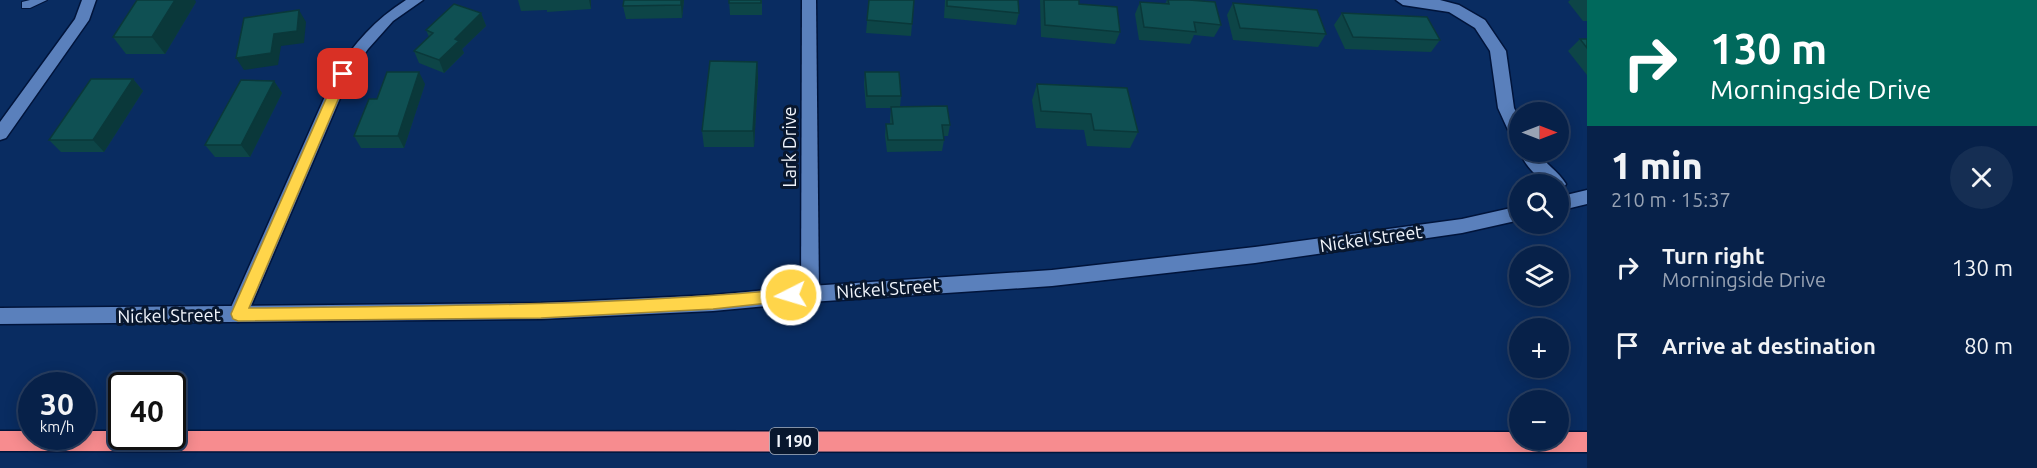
<!DOCTYPE html>
<meta charset="utf-8">
<style>
body{margin:0;font-family:Ubuntu,sans-serif;background:#152e53;color:#f1f3f6;height:100vh;display:flex;flex-direction:column;font-size:22px;white-space:nowrap}
*{box-sizing:border-box;margin:0}
p{font-size:20px;color:#98a3b4}
.icon{flex:none;width:33px;height:33px;fill:none;stroke:currentColor;stroke-width:2;stroke-linecap:round;stroke-linejoin:round}
.map{position:relative;flex:1;overflow:hidden}
.panel{display:flex;flex-direction:column;background:#072149;width:450px}
.panel>*{flex:none}
.guide{background:#00695c;color:#fff;overflow:hidden}
.needle{width:39px;rotate:90deg}
.tools{position:absolute;left:1509px;top:102px;display:grid;gap:12px}
.tools a{display:grid;place-items:center;width:60px;height:60px;border-radius:50%;background:#072149;box-shadow:0 3px 15px #0003,0 0 0 2px #283e61;font-size:30px}
.speed{position:absolute;left:18px;top:372px;display:flex;gap:12px;font-size:30px;font-weight:700;text-align:center}
.speed>*{display:grid;place-content:center;width:78px;height:78px;border-radius:50%;background:#072149;box-shadow:0 3px 15px #0003,0 0 0 2px #283e61;line-height:1}
.speed small{font-size:15px;font-weight:400}
.speed .limit{border:3px solid #111;border-radius:9px;background:#fff;color:#111}
.pin{position:absolute;display:grid;place-items:center;width:51px;height:51px;color:#fff;margin:-26px;border-radius:12px;box-shadow:0 3px 9px #0006}
.me{position:absolute;width:66px;margin:-33px;rotate:265deg;stroke-linejoin:round;filter:drop-shadow(0 0 4px #0008)}
.turn{display:flex;align-items:center;gap:21px;height:126px;padding:0 24px;font-size:27px}
.turn .icon{width:78px;height:78px;stroke-width:2.5}
.turn b{display:block;font-size:42px;line-height:51px}
.round{display:grid;place-items:center;flex:none;width:63px;height:63px;border-radius:32px;background:#152e53}
.headline{display:flex;align-items:center;justify-content:space-between;height:102px;padding:0 24px}
h1{font-size:36px;font-weight:800;line-height:45px}
ul{padding:0;list-style:none}
li{display:flex;align-items:center;gap:18px;height:78px;padding:0 24px}
li div{flex:1}
li b{display:block;font-size:22px}
li em{font-style:normal}
main{display:flex;flex:1;min-height:0}
.map>svg:first-child{display:block}
</style>
<main>
<div class="map">
<svg width="1587" height="468" viewBox="0 0 1587 468">
<rect width="100%" height="100%" fill="#092c61"/>
<g fill="none" stroke-linecap="round" stroke-linejoin="round">
<defs>
<polygon id="lane" points="30,0 47,0 30,8 22,8 22,2"/>
<g id="street">
<polygon points="82,0 96,0 89,20 6,138 0,140 0,122 75,19"/>
<path d="M406 0H423L393 21 368 49 350 75 245 320 238 322 231 320 228 314 335 74C353 44 376 19 406 0Z"/>
<polygon points="802,0 816,0 819,294 817,300 810,302 803,300 801,294"/>
<polygon points="1396,0 1440,0 1459,5 1485,20 1506,51 1514,108 1520,120 1520,145 1514,143 1498,108 1490,51 1475,28 1449,12 1403,5"/>
<path d="M1520 150 1536 152C1545 163 1559 172 1566 184L1563 189 1558 190V184H1546C1536 175 1522 163 1520 150Z"/>
</g>
<g id="secondary">
<polygon points="1587,190 1587,204 1558,211 1558,197"/>
<polygon points="1520,206 1520,220 1462,233 1255,263 1052,286 810,302 713,311 541,319 0,324 0,308 541,303 713,295 810,286 1052,270 1255,247 1462,219"/>
</g>
<polygon id="highway" points="0,431 32,431 32,436 82,436 82,431 122,431 122,436 172,436 172,431 1520,432 1520,440 1558,440 1558,432 1587,432 1587,452 0,451"/>
</defs>
<use href="#lane" stroke="#00143b" stroke-width="2"/>
<use href="#street" stroke="#00143b" stroke-width="3"/>
<use href="#secondary" stroke="#00143b" stroke-width="3"/>
<use href="#highway" stroke="#00143b" stroke-width="3"/>
<use href="#lane" fill="#5a80bc" fill-rule="evenodd"/>
<use href="#street" fill="#5a80bc" fill-rule="evenodd"/>
<use href="#secondary" fill="#5a80bc" fill-rule="evenodd"/>
<use href="#highway" fill="#f78c8f" fill-rule="evenodd"/>
</g>
<g fill="#0d4547">
<polygon points="518,0 591,0 591,9 547,12 547,10 521,11"/>
<polygon points="624,0 684,0 682,18 626,19 623,6"/>
<polygon points="729,0 762,0 762,15 730,15"/>
<polygon points="869,0 912,24 911,36 866,33"/>
<polygon points="945,0 1018,0 1019,13 1016,25 944,18"/>
<polygon points="1040,0 1079,0 1079,4 1120,32 1115,44 1041,37"/>
<polygon points="1167,0 1189,0 1221,25 1214,37 1194,35 1190,44 1139,40 1135,14 1140,2 1165,4"/>
<polygon points="1570,0 1587,0 1587,21 1583,21 1568,2"/>
<polygon points="196,2 165,54 126,54 113,37"/>
<polygon points="1233,3 1326,34 1318,47 1233,40 1227,15"/>
<polygon points="481,13 486,26 462,49 464,53 444,73 419,63 414,51 429,37 426,30"/>
<polygon points="1342,13 1440,40 1431,52 1345,49 1334,25"/>
<polygon points="1580,39 1587,39 1587,75 1568,51"/>
<polygon points="757,62 758,78 754,147 704,147 702,131"/>
<polygon points="865,72 901,96 900,107 950,125 948,136 944,136 944,140 942,151 887,152 885,136 886,124 890,124 890,119 891,108 866,108 864,84"/>
<polygon points="133,79 143,91 104,152 61,152 49,140"/>
<polygon points="274,81 282,93 250,157 215,157 205,145"/>
<polygon points="425,84 404,148 361,148 354,136 377,99"/>
<polygon points="1037,84 1138,132 1130,148 1087,146 1084,130 1036,128 1032,100"/>
</g>
<g fill="#0a383a">
<polygon points="175,0 195,0 196,2 165,54 152,37"/>
<polygon points="589,0 591,0 591,9"/>
<polygon points="681,0 684,0 682,18 681,5"/>
<polygon points="299,10 306,22 304,43 281,46 278,65 244,70 236,58"/>
<polygon points="481,13 486,26 462,49 464,53 444,73 439,60 455,39"/>
<polygon points="757,62 758,78 754,147 753,131"/>
<polygon points="419,72 425,84 404,148 398,136"/>
<polygon points="133,79 143,91 104,152 93,140"/>
<polygon points="274,81 282,93 250,157 241,145"/>
</g>
<g fill="#0f5053" stroke="#0a383a" stroke-width="1.5">
<polygon points="137,0 175,0 152,37 113,37"/>
<polygon points="624,0 681,0 681,5 623,6"/>
<rect x="729" y="0" width="32" height="3"/>
<polygon points="869,0 914,0 912,24 867,20"/>
<polygon points="947,0 1018,0 1019,13 947,6"/>
<polygon points="1044,0 1079,0 1079,4 1117,7 1120,32 1045,25"/>
<polygon points="1168,0 1189,0 1215,2 1221,25 1194,22 1196,32 1144,27 1140,2 1169,4"/>
<polygon points="1233,3 1317,10 1326,34 1240,28"/>
<polygon points="454,4 481,13 455,39 459,41 439,60 414,51 433,33 426,30"/>
<polygon points="299,10 297,31 274,34 271,53 236,58 244,18"/>
<polygon points="1342,13 1427,17 1440,40 1353,37"/>
<polygon points="1580,39 1587,39 1587,48"/>
<polygon points="710,61 757,62 753,131 702,131"/>
<polygon points="387,72 419,72 398,136 354,136 369,99 377,99"/>
<polygon points="865,72 899,72 901,96 867,96"/>
<polygon points="91,79 133,79 93,140 49,140"/>
<polygon points="241,80 274,81 241,145 205,145"/>
<polygon points="1037,84 1127,88 1138,132 1094,130 1091,114 1041,111"/>
<polygon points="947,106 950,125 942,125 944,140 888,140 886,124 893,124 891,107"/>
</g>
<path fill="#ffd54a" stroke="#a68a30" stroke-width="1.5" d="M343 69 349 74 249 308C430 306 610 306 791 289L796 291 798 295 796 300 713 309 541 318 238 321 233 319 231 314 337 74Z"/>
<g text-anchor="middle" stroke-width="6" stroke-linejoin="round" paint-order="stroke">
<rect fill="#08172e" stroke="#abb2be" stroke-width="1.5" x="770" y="428" width="48" height="26" rx="4.5"/>
<g font-size="16" font-weight="bold" fill="#f1f5fc">
<text x="794" y="447">I 190</text>
</g>
<g font-size="18" fill="#f1f5fc" stroke="#08172e">
<text transform="translate(790 147) rotate(-90)" y="6">Lark Drive</text>
<text transform="translate(1371 239) rotate(-8)" y="6">Nickel Street</text>
<text transform="translate(888 289) rotate(-4)" y="6">Nickel Street</text>
<text transform="translate(169 316) rotate(-1)" y="6">Nickel Street</text>
</g>
</g>
</svg>
<div class="tools">
<a><svg class="needle" viewBox="-14 -14 28 28"><path d="M0-13l5 13h-10z" fill="#e53935"/><path d="M0 13l5-13h-10z" fill="#98a3b4"/></svg></a>
<a><svg class="icon" aria-label="search" viewBox="0 0 24 24"><circle cx="10" cy="10" r="6"/><path d="M15 15l6 6"/></svg></a>
<a><svg class="icon" aria-label="layers" viewBox="0 0 24 24"><path d="M12 4l9 5-9 5-9-5zM3 14l9 5 9-5"/></svg></a>
<a>+</a>
<a>−</a>
</div>
<div class="speed"><div>30<small>km/h</small></div><div class="limit">40</div></div>
<div class="pin" style="left:343px;top:74px;background:#d93025"><svg class="icon" aria-label="arrive" viewBox="0 0 24 24"><path d="M6 21V4h12l-3 4 3 4H6"/></svg></div>
<svg class="me" style="left:791px;top:295px" viewBox="-20 -20 40 40"><circle r="17" fill="#ffd54a" stroke="#fff" stroke-width="3"/><path d="M0-11L8 9 0 5-8 9z" fill="#fff"/></svg>
</div>
<section class="panel">
<div class="guide">
<div class="turn"><svg class="icon" aria-label="right" viewBox="0 0 24 24"><path d="M7 20v-9h11M14 6l5 5-5 5"/></svg><div><b>130 m</b>Morningside Drive</div></div>
</div>
<div class="headline"><div><h1>1 min</h1><p>210 m · 15:37</p></div><a class="round"><svg class="icon" aria-label="close" viewBox="0 0 24 24"><path d="M6 6l12 12M18 6L6 18"/></svg></a></div>
<ul>
<li><svg class="icon" aria-label="right" viewBox="0 0 24 24"><path d="M7 20v-9h11M14 6l5 5-5 5"/></svg><div><b>Turn right</b><p>Morningside Drive</p></div><em>130 m</em></li>
<li><svg class="icon" aria-label="arrive" viewBox="0 0 24 24"><path d="M6 21V4h12l-3 4 3 4H6"/></svg><div><b>Arrive at destination</b></div><em>80 m</em></li>
</ul>
</section>
</main>
